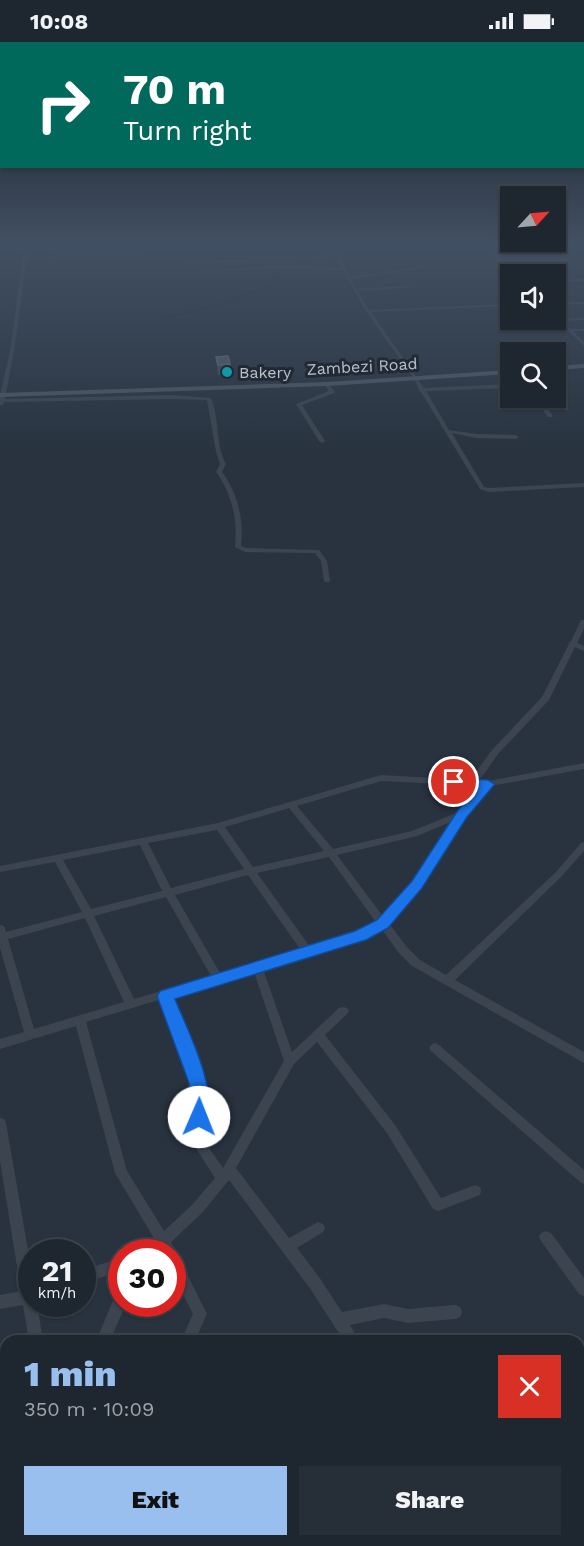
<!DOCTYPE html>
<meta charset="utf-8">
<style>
body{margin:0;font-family:"Work Sans",sans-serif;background:#262e37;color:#f1f3f6;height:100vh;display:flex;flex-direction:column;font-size:22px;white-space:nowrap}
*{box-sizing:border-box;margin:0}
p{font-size:20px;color:#a1a5aa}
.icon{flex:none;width:33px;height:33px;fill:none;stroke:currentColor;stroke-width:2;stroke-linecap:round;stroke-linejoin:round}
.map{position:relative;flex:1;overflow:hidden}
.drawer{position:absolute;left:0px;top:1293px;width:585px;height:212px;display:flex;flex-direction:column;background:#1e262f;border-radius:18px 18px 0 0;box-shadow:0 2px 4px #0004,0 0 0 2px #3c434b}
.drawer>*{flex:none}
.banner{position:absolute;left:0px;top:0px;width:585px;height:126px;box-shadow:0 2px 4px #0004,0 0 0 2px #3c434b;background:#00695c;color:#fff;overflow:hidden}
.needle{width:39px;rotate:64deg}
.buttons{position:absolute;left:500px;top:144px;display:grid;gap:12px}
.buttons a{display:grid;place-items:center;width:66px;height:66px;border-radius:0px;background:#1e262f;box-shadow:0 2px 4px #0004,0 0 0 2px #3c434b;font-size:30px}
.speed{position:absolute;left:18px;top:1197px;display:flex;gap:12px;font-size:30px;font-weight:700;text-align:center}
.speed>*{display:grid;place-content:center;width:78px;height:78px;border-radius:50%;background:#1e262f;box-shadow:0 2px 4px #0004,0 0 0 2px #3c434b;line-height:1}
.speed small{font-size:15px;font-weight:400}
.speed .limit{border:9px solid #d22;background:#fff;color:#111}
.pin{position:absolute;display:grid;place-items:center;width:51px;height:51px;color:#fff;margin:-26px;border:3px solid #fff;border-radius:50%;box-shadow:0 2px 6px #0007}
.me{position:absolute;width:66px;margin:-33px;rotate:1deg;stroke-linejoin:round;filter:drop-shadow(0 0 4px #0008)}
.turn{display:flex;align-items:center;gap:21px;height:126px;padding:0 24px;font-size:27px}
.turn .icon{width:78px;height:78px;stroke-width:2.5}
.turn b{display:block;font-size:42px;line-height:51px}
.round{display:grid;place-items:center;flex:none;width:63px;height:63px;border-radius:0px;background:#262e37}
.overview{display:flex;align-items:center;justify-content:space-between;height:102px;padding:0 24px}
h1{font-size:36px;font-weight:800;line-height:45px;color:#99bfef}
.button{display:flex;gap:12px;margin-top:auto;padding:12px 24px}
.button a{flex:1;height:69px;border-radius:0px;background:#99bfef;color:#111;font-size:24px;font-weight:800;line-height:69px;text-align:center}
.button a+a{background:#262e37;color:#f1f3f6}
.status{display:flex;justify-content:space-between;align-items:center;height:42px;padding:0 30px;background:#1e262f;direction:ltr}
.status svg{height:16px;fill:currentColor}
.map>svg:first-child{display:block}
</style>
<div class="status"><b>10:08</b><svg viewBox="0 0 49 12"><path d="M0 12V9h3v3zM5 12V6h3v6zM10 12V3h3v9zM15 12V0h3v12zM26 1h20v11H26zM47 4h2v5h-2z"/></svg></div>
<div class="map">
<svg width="584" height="1504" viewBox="0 0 584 1504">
<rect width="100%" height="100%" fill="#28333f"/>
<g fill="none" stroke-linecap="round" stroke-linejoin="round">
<g stroke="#1c2b3c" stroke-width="1.5">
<polyline points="315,213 334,203 352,200"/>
<polyline points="166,276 227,260 268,245 271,239 283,235"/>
</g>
<g fill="#3c454f" fill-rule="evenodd">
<path d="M25 200H29L27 215 140 210 142 211 27 217 14 309 5 357 171 353 211 356C220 377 215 402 226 422L222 430C238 451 244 478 241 504L246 506 319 508 327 519 330 539 329 540H325L324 539 321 519 315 511 245 510 235 505C238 478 232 452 216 430L220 422 216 410 207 358 171 357 4 360 3 363H0V354L10 309Z"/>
<polygon points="330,200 334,200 349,235 440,222 442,223 351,237 356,247 410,244 412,245 358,249 369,268 510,262 510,264 371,270 424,346 510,342 510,346 426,349 449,388 477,392 516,393 519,395 516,397 477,396 452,391 484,445 489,446 584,441 584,445 489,450 480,447 421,350 418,348 419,347 414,337 364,266 343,228 285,226 207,229 205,228 285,224 341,226 337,215 184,222 182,221 336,213"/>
<polygon points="482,200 486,200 515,232 511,232"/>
<polygon points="584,237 584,239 555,240 555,238"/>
<polygon points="584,260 584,262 555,263 555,261"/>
<polygon points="555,273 560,277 584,276 584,278 563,279 570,287 584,287 584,289 573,289 584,300 584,304 555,276"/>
<polygon points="327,340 335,350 334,351 302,363 325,399 322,401 319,399 296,362 329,349 324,342"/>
<polygon points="534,356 539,356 553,374 552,375 548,375"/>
<path d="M581 578H584V587L577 601 584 604V609L575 605 549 658 498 712 479 739H488L584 721V727L491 744 464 776 421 843 409 858 388 880 406 904 420 918 446 933 556 830 581 801 584 800V809L562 834 455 938 584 1010V1021L412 924 398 910 381 886 365 896 263 927 292 1010 339 966 343 965 347 966 349 969 347 972 325 993 395 1083 441 1156 475 1143 480 1145 481 1149 480 1153 438 1169 433 1167 387 1091 317 1000 294 1022 236 1126 289 1196 318 1180 323 1182 325 1186 323 1190 297 1206 319 1235 342 1270 384 1262 408 1267 455 1263 460 1265 462 1270 460 1275 455 1277 408 1281 384 1276 350 1283 359 1299H344L309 1245 229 1138 202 1171 171 1200 207 1272 195 1299H181L193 1272 172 1230V1210H163L162 1209 160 1210H144L146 1205 155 1198 115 1131 76 984 0 1007V997L24 990 0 906V883L4 884 6 890 82 870 55 820 0 830V824L218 781 381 733 470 738 492 708 542 655 569 602 568 601 571 599ZM381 739 481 744 459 770 412 789 333 807 297 764ZM289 766 324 809 253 825 225 785ZM453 779C432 812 413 848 382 873L337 813 417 794ZM217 788 244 827 171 846 148 801ZM140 803 162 849 91 867 63 818ZM329 815 375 879 357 890 310 905 257 831ZM248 833 300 907 220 931 175 853ZM166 855 211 934 134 957 94 874ZM85 876 124 960 34 987 8 897ZM254 930 284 1019 223 1126 204 1099 206 1047 172 954ZM162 957 194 1047 192 1100 215 1136 192 1163 164 1189 127 1129 86 980Z"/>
<polygon points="435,1001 439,1003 584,1128 584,1142 580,1140 431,1009 429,1006 431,1003"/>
<polygon points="0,1076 4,1077 6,1081 32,1231 32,1262 37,1262 43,1299 29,1299 23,1263 0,1267 0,1253 21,1249 0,1119"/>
<polygon points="546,1189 551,1191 584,1236 584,1254 579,1252 541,1199 539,1195 541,1191"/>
<polygon points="122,1216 122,1229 82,1241 82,1228"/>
<polygon points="122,1247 122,1262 126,1262 110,1299 96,1299 117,1249"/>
<polygon points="584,1467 584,1486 579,1488 579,1469"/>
<polygon points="6,1479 6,1498 7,1498 0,1503 0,1482"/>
<polygon points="65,1498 81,1498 82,1504 66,1504"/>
<polygon points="223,1498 239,1498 240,1504 224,1504"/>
<polygon points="461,1498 478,1498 480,1504 463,1504"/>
<polygon points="545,1498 565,1498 562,1504 543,1504"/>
</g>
<g fill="#4b5562" fill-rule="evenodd">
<polygon points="584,322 584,326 555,328 555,324"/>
<polygon points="510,328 510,332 327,344 0,355 0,351 327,340"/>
</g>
</g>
<polygon fill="#414e5b" points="216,315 230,322 231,333 218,333"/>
<polygon fill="#4e5a67" stroke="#5f6a77" stroke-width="1.5" points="228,314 230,322 218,323 216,315"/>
<linearGradient id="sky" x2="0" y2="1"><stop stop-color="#161c23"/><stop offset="0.49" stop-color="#425063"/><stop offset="1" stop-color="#425063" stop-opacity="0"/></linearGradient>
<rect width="584" height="411" fill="url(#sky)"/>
<path fill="#1a73e8" stroke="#114b97" stroke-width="1.5" d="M454 736 488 738 495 742 467 775 422 846 388 886 366 898 175 957C187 987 220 1050 205 1080L199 1083 192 1080 190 1075 189 1041 157 954 160 949 355 889 377 878 412 839 458 768 477 746 449 743 447 740Z"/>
<circle fill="#0f9aa8" stroke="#212a34" stroke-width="2" cx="227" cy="330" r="6"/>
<g text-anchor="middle" stroke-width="6" stroke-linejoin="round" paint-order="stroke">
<g font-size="16" fill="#b9c0ca" stroke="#212a34">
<text transform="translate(362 324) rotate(-3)" y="6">Zambezi Road</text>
</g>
<g font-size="16" fill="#b9c0ca" stroke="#212a34" text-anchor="start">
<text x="239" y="336">Bakery</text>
</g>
</g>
</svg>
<div class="buttons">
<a><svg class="needle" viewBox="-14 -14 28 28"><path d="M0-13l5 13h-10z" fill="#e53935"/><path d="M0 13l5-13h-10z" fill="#a1a5aa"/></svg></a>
<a><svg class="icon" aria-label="sound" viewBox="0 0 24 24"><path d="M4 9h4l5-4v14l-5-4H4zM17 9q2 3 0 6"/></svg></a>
<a><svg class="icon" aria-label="search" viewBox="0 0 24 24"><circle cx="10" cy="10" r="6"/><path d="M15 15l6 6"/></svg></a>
</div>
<div class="speed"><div>21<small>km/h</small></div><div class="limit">30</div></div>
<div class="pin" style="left:454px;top:740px;background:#d93025"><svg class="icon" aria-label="arrive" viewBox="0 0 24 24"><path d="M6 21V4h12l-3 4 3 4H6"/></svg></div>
<svg class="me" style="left:199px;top:1075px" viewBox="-20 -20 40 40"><circle r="19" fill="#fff"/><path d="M0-13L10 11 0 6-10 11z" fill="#1a73e8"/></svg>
<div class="banner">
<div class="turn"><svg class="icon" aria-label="right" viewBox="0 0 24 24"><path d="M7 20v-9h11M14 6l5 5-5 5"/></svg><div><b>70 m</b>Turn right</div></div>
</div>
<section class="drawer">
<div class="overview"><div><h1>1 min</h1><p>350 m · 10:09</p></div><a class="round" style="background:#d93025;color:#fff"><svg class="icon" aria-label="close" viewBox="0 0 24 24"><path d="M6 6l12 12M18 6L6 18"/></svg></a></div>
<div class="button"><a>Exit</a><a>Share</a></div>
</section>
</div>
